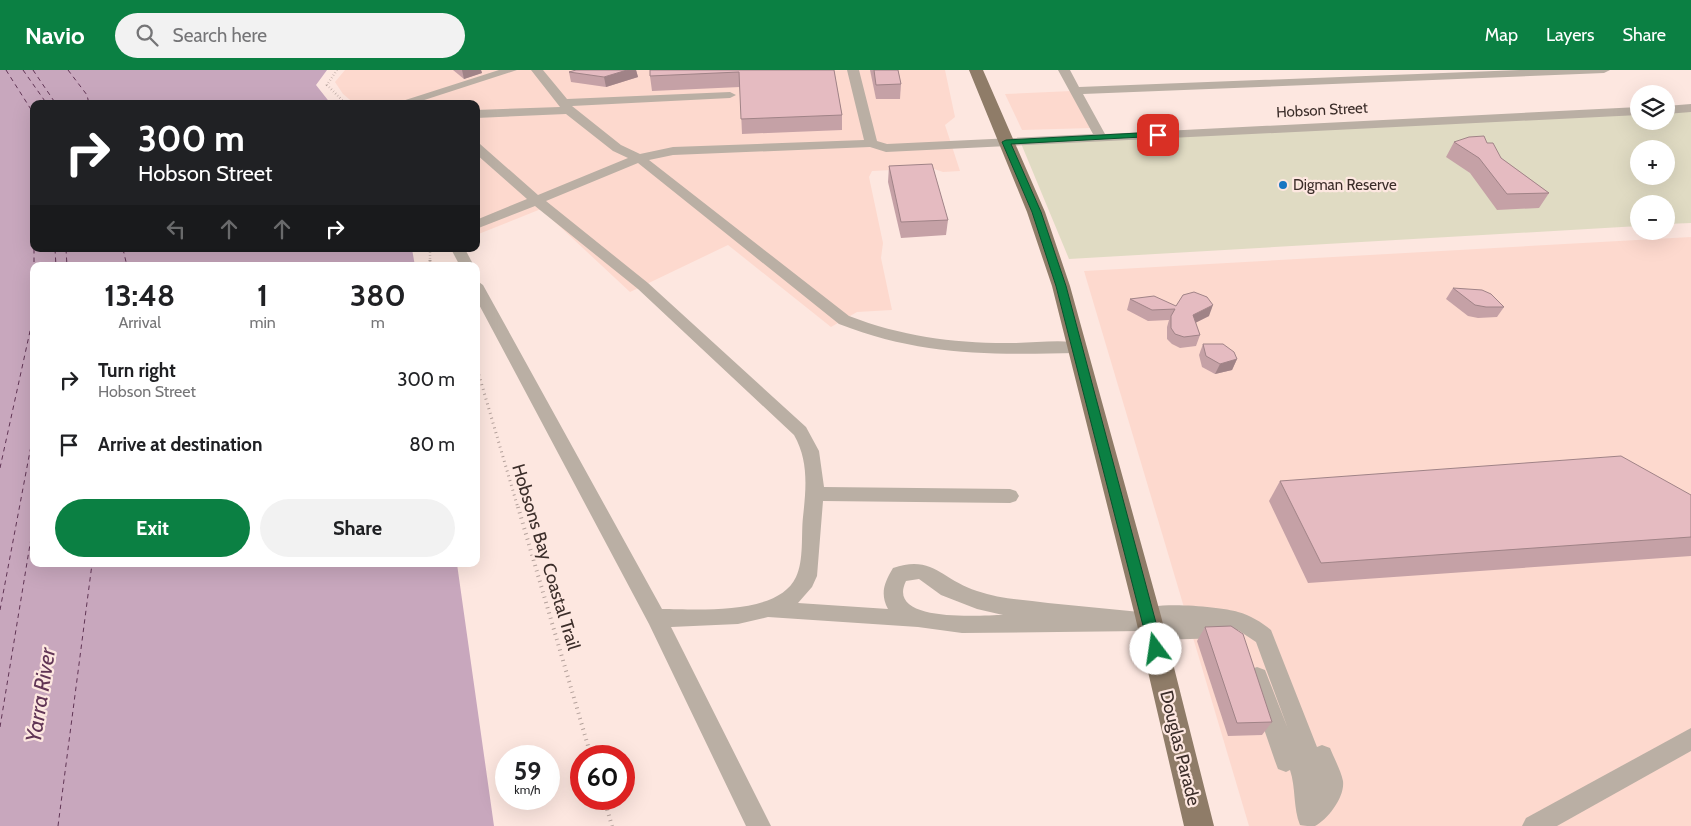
<!DOCTYPE html>
<meta charset="utf-8">
<style>
body{margin:0;font-family:Cabin,sans-serif;background:#f2f2f2;color:#202124;height:100vh;display:flex;flex-direction:column;font-size:19px;white-space:nowrap}
*{box-sizing:border-box;margin:0}
p{font-size:16px;color:#757577}
.icon{flex:none;width:28px;height:28px;fill:none;stroke:currentColor;stroke-width:2;stroke-linecap:round;stroke-linejoin:round}
.map{position:relative;flex:1;overflow:hidden}
.details{position:absolute;left:30px;top:192px;width:450px;height:305px;display:flex;flex-direction:column;background:#fff;border-radius:10px;box-shadow:0 5px 20px #0002}
.details>*{flex:none}
.banner{position:absolute;left:30px;top:30px;width:450px;height:152px;border-radius:10px;box-shadow:0 5px 20px #0002;background:#202124;color:#fff;overflow:hidden}
.fabs{position:absolute;left:1630px;top:15px;display:grid;gap:10px}
.fabs a{display:grid;place-items:center;width:45px;height:45px;border-radius:50%;background:#fff;box-shadow:0 5px 20px #0002;font-size:25px}
.speed{position:absolute;left:495px;top:675px;display:flex;gap:10px;font-size:25px;font-weight:700;text-align:center}
.speed>*{display:grid;place-content:center;width:65px;height:65px;border-radius:50%;background:#fff;box-shadow:0 5px 20px #0002;line-height:1}
.speed small{font-size:12px;font-weight:400}
.speed .limit{border:8px solid #d22;background:#fff;color:#111}
.pin{position:absolute;display:grid;place-items:center;width:42px;height:42px;color:#fff;margin:-21px;border-radius:10px;box-shadow:0 2px 8px #0006}
.me{position:absolute;width:55px;margin:-28px;rotate:346deg;stroke-linejoin:round;filter:drop-shadow(0 0 4px #0008)}
.turn{display:flex;align-items:center;gap:18px;height:105px;padding:0 25px;font-size:22px}
.turn .icon{width:65px;height:65px;stroke-width:2.5}
.turn b{display:block;font-size:35px;line-height:42px}
.lanes{display:flex;align-items:center;height:48px;padding:0 25px;background:#0003;justify-content:center;gap:25px;direction:ltr}
.lanes .off{opacity:.35}
.eta{display:flex;justify-content:space-evenly;align-items:center;height:85px;text-align:center}
.eta b{font-size:30px;font-weight:700;line-height:35px}
.primary-button{display:flex;gap:10px;margin-top:auto;padding:10px 25px}
.primary-button a{flex:1;height:58px;border-radius:30px;background:#0b8043;color:#fff;font-size:20px;font-weight:700;line-height:58px;text-align:center}
.primary-button a+a{background:#f2f2f2;color:#202124}
ul{padding:0;list-style:none}
li{display:flex;align-items:center;gap:15px;height:65px;padding:0 25px}
li div{flex:1}
li b{display:block;font-size:19px}
li em{font-style:normal}
header{display:flex;align-items:center;gap:30px;box-sizing:border-box;height:70px;padding:0 25px;background:#0b8043;color:#fff}
header strong{font-size:24px}
nav{display:flex;gap:28px;margin-inline-start:auto;font-size:18px}
.search{width:350px;height:45px;background:#f2f2f2;display:flex;align-items:center;gap:12px;box-sizing:border-box;padding:0 18px;border-radius:28px;color:#757577;font-size:19px}
.map>svg:first-child{display:block}
</style>
<header>
<strong>Navio</strong>
<div class="search"><svg class="icon" aria-label="search" viewBox="0 0 24 24"><circle cx="10" cy="10" r="6"/><path d="M15 15l6 6"/></svg>Search here</div>
<nav><a>Map</a><a>Layers</a><a>Share</a></nav>
</header>
<div class="map">
<svg width="1691" height="756" viewBox="0 0 1691 756">
<rect width="100%" height="100%" fill="#fde7e0"/>
<g fill="#fdd9ce">
<polygon points="345,0 945,0 955,47 945,55 960,101 943,102 931,98 872,101 869,107 883,173 881,188 892,240 857,242 831,257 728,175 630,222 541,139 476,165 476,34 355,34 343,24 335,12"/>
<polygon points="1072,21 1091,58 1022,60 1005,24"/>
<polygon points="1691,167 1691,756 1249,756 1084,201"/>
</g>
<path fill="#e0dbc3" fill-rule="evenodd" d="M1691 38V153L1666 154V134H1639V156L1069 189 1020 71 1639 41V51H1666V40ZM1639 79H1666V106H1639Z"/>
<polygon fill="#c8a7bd" points="0,0 327,0 316,15 331,34 34,34 34,179 412,179 415,196 34,196 34,494 457,494 494,756 0,756"/>
<g fill="none" stroke-linecap="round" stroke-linejoin="round">
<g stroke="#613555" stroke-width="1" stroke-dasharray="4.5 4" stroke-linecap="butt">
<polyline points="6,0 32,41 34,165"/>
<polyline points="23,0 47,34"/>
<polyline points="33,0 56,34"/>
<polyline points="68,0 87,25 89,34"/>
<polyline points="34,179 34,196"/>
<polyline points="55,179 56,196"/>
<polyline points="66,179 67,196"/>
<polyline points="123,179 127,196"/>
<polyline points="0,398 34,243"/>
<polyline points="0,540 34,360"/>
<polyline points="0,657 34,450"/>
<polyline points="58,756 92,494"/>
</g>
<g stroke="#b4a19b" stroke-width="2.5" stroke-dasharray="0.5 2.5" stroke-linecap="butt">
<polyline points="337,0 327,15 346,34"/>
<polyline points="430,179 430,192"/>
</g>
<g stroke="#b4a19b" stroke-width="3" stroke-dasharray="1 4" stroke-linecap="butt">
<polyline points="430,190 430,196"/>
<polyline points="476,295 518,438"/>
</g>
<g stroke="#b4a19b" stroke-width="4" stroke-dasharray="1 4.5" stroke-linecap="butt">
<polyline points="518,437 591,686"/>
<polyline points="604,729 612,756"/>
</g>
<g fill="#baafa4" fill-rule="evenodd">
<polygon points="499,0 517,0 412,34 393,34"/>
<path d="M531 0H543L567 29 730 22 736 25 730 28 572 36 621 75 640 84 673 77 864 70 847 0H859L877 71 887 74 1093 64 1058 0H1070L1079 17 1520 0H1610L1604 3 1083 24 1105 64 1639 37V45L886 82 870 77 673 85 649 90 849 246C901 266 951 273 1006 273 1029 274 1062 268 1083 274L1085 278 1083 282 1077 283C991 285 921 286 839 254L638 93 546 131 648 213 806 357 819 381 824 417 1010 419 1016 421 1019 426 1016 431 1010 433 823 431 817 506 812 517 798 533 888 539C880 524 884 513 893 498 933 484 942 510 977 521 1000 529 1025 530 1048 533 1079 536 1109 539 1140 542 1150 530 1221 537 1238 542 1250 545 1261 552 1271 560L1317 677 1322 675 1330 678C1334 688 1341 701 1343 711 1345 727 1328 749 1315 756 1312 756 1303 756 1300 755 1293 738 1296 718 1290 700L1286 702 1278 699 1275 691 1246 607 1249 600 1257 597 1265 600 1288 659 1256 572 1238 560 1235 565 1228 568 1152 570 1145 567 1142 561 962 563 918 557 768 547 738 554 671 557 771 756H746L649 554 476 229V210L483 215 662 539C697 539 778 546 796 507 804 490 801 465 803 447 806 419 809 391 794 365L638 219 535 136 476 159V150L527 129 476 84V73L480 74 538 125 628 88 613 81 566 44 476 48V40L560 37ZM919 509 941 525 977 539 1003 545C982 545 885 554 906 511Z"/>
<polygon points="1691,34 1691,42 1666,44 1666,36"/>
<polygon points="451,179 465,179 474,196 460,196"/>
<polygon points="1691,658 1691,681 1557,756 1522,756 1526,748"/>
</g>
<polygon fill="#8f7c68" fill-rule="evenodd" points="969,0 983,0 1045,142 1070,216 1161,546 1214,756 1184,756 1135,546 1052,216 1027,142"/>
</g>
<g fill="#c5a1a6">
<polygon points="453,0 481,0 482,3 464,9"/>
<polygon points="576,0 636,0 638,7 606,17 571,12 569,2"/>
<polygon points="650,0 834,0 842,45 842,60 742,64 740,17 652,21 650,6"/>
<polygon points="870,0 898,0 901,14 900,29 876,29"/>
<polygon points="1454,72 1487,73 1501,88 1549,123 1539,138 1497,140 1470,103 1446,87"/>
<polygon points="889,96 948,150 946,165 901,168 888,112"/>
<polygon points="1453,218 1504,237 1497,247 1478,248 1468,246 1446,229"/>
<polygon points="1130,229 1176,236 1209,246 1195,253 1200,265 1196,276 1180,278 1172,274 1167,269 1167,257 1169,250 1148,251 1127,240"/>
<polygon points="1203,274 1237,289 1232,300 1215,304 1202,297 1199,285"/>
<polygon points="1280,411 1691,425 1691,486 1308,513 1269,431"/>
<polygon points="1205,557 1272,652 1262,665 1228,666 1197,571"/>
</g>
<g fill="#a08387">
<polygon points="462,0 481,0 482,3 464,9"/>
<polygon points="627,0 636,0 638,7 606,17 604,7"/>
<polygon points="1213,235 1209,246 1189,256 1193,245"/>
<polygon points="1237,289 1232,300 1215,304 1220,294"/>
</g>
<g fill="#e5bbc1" stroke="#a08387">
<polygon points="576,0 627,0 604,7 569,2"/>
<polygon points="650,0 834,0 842,45 741,49 739,2 650,6"/>
<polygon points="874,0 898,0 901,14 876,15"/>
<polygon points="1484,66 1487,73 1493,73 1501,88 1549,123 1507,124 1479,88 1454,72 1469,67"/>
<polygon points="932,94 948,150 901,152 889,96"/>
<polygon points="1453,218 1482,220 1491,224 1504,237 1486,237 1475,235"/>
<polygon points="1194,222 1207,227 1213,235 1193,245 1200,265 1184,267 1175,264 1171,258 1171,246 1175,239 1152,240 1130,229 1154,226 1176,236 1183,225"/>
<polygon points="1203,274 1223,274 1234,282 1237,289 1220,294 1206,286"/>
<polygon points="1621,386 1691,425 1691,467 1321,493 1280,411"/>
<polygon points="1231,556 1243,564 1272,652 1237,653 1205,557"/>
</g>
<polygon fill="#0b8043" stroke="#07532c" points="1158,62 1161,63 1161,66 1011,74 1041,142 1066,216 1163,579 1161,583 1156,585 1151,583 1149,579 1056,216 1032,142 1002,72 1006,70"/>
<circle fill="#1776c2" stroke="#fde7e0" stroke-width="2" cx="1283" cy="115" r="5"/>
<g text-anchor="middle" stroke-width="4.5" stroke-linejoin="round" paint-order="stroke">
<g font-size="15" fill="#3b2d29" stroke="#fde7e0">
<text transform="translate(1322 40) rotate(-3)" y="5">Hobson Street</text>
</g>
<g font-size="15" fill="#3b2d29" stroke="#fde7e0" text-anchor="start">
<text x="1293" y="120">Digman Reserve</text>
</g>
<g font-size="18" fill="#3b2d29" stroke="#fde7e0">
<text transform="translate(546 487) rotate(73)" y="6">Hobsons Bay Coastal Trail</text>
<text transform="translate(1180 678) rotate(76)" y="6">Douglas Parade</text>
</g>
<g font-size="22" font-style="italic" fill="#613555" stroke="#fde7e0">
<text transform="translate(40 625) rotate(-81)" y="8">Yarra River</text>
</g>
</g>
</svg>
<div class="fabs">
<a><svg class="icon" aria-label="layers" viewBox="0 0 24 24"><path d="M12 4l9 5-9 5-9-5zM3 14l9 5 9-5"/></svg></a>
<a>+</a>
<a>−</a>
</div>
<div class="speed"><div>59<small>km/h</small></div><div class="limit">60</div></div>
<div class="pin" style="left:1158px;top:65px;background:#d93025"><svg class="icon" aria-label="arrive" viewBox="0 0 24 24"><path d="M6 21V4h12l-3 4 3 4H6"/></svg></div>
<svg class="me" style="left:1156px;top:579px" viewBox="-20 -20 40 40"><circle r="19" fill="#fff"/><path d="M0-13L10 11 0 6-10 11z" fill="#0b8043"/></svg>
<div class="banner">
<div class="turn"><svg class="icon" aria-label="right" viewBox="0 0 24 24"><path d="M7 20v-9h11M14 6l5 5-5 5"/></svg><div><b>300 m</b>Hobson Street</div></div>
<div class="lanes"><svg class="icon off" aria-label="left" viewBox="0 0 24 24"><path d="M17 20v-9H6M10 6l-5 5 5 5"/></svg><svg class="icon off" aria-label="ahead" viewBox="0 0 24 24"><path d="M12 20V5M6 11l6-6 6 6"/></svg><svg class="icon off" aria-label="ahead" viewBox="0 0 24 24"><path d="M12 20V5M6 11l6-6 6 6"/></svg><svg class="icon" aria-label="right" viewBox="0 0 24 24"><path d="M7 20v-9h11M14 6l5 5-5 5"/></svg></div>
</div>
<section class="details">
<div class="eta">
<div><b>13:48</b><p>Arrival</p></div>
<div><b>1</b><p>min</p></div>
<div><b>380</b><p>m</p></div>
</div>
<ul>
<li><svg class="icon" aria-label="right" viewBox="0 0 24 24"><path d="M7 20v-9h11M14 6l5 5-5 5"/></svg><div><b>Turn right</b><p>Hobson Street</p></div><em>300 m</em></li>
<li><svg class="icon" aria-label="arrive" viewBox="0 0 24 24"><path d="M6 21V4h12l-3 4 3 4H6"/></svg><div><b>Arrive at destination</b></div><em>80 m</em></li>
</ul>
<div class="primary-button"><a>Exit</a><a>Share</a></div>
</section>
</div>
